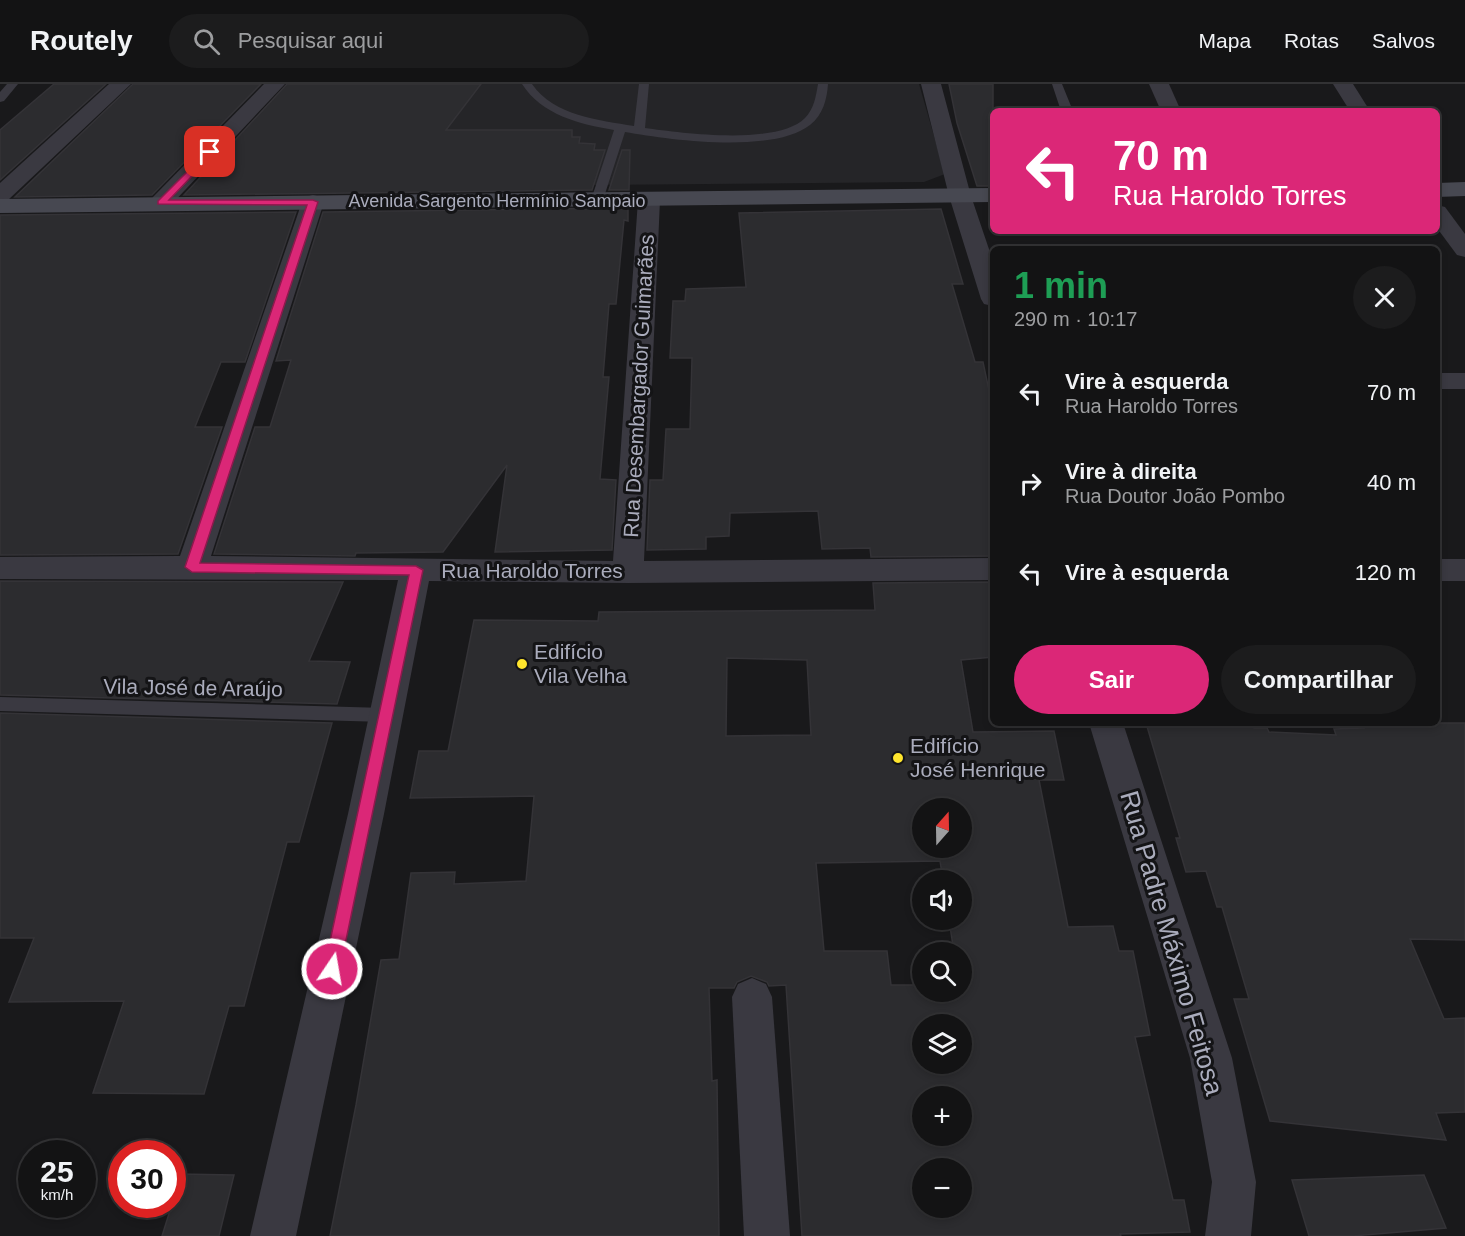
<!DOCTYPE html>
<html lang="pt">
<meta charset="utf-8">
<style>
body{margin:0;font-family:Arial,sans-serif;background:#1c1c1d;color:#f1f3f6;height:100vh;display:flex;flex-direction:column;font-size:22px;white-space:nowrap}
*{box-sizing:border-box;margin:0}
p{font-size:20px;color:#9d9ea0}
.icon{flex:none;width:33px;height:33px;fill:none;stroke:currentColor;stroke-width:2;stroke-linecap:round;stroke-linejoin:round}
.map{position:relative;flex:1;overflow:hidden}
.side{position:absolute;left:990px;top:162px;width:450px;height:480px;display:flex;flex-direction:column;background:#131314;border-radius:9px;box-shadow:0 3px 9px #0003,0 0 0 2px #323234}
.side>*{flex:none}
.hud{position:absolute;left:990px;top:24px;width:450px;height:126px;border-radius:9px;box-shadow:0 3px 9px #0003,0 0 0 2px #323234;background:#db2777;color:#fff;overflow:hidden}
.needle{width:39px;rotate:20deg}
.controls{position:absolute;left:912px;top:714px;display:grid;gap:12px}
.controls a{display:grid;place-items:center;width:60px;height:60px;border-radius:50%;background:#131314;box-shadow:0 3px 9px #0003,0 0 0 2px #323234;font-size:30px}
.speed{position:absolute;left:18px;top:1056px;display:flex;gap:12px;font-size:30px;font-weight:700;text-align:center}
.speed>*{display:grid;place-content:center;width:78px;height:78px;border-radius:50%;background:#131314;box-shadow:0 3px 9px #0003,0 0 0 2px #323234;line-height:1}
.speed small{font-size:15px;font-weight:400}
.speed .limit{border:9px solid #d22;background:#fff;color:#111}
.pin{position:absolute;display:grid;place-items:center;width:51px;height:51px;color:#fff;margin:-26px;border-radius:12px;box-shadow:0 3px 9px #0006}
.me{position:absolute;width:66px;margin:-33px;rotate:12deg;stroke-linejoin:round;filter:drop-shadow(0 0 4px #0008)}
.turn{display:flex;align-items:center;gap:21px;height:126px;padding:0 24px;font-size:27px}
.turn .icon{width:78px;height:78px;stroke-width:2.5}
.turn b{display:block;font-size:42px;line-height:51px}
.round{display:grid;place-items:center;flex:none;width:63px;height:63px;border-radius:32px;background:#1c1c1d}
.head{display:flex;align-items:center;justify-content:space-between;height:102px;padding:0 24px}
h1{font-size:36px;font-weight:600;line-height:45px;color:#1e9e55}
.cta{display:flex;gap:12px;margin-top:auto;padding:12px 24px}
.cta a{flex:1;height:69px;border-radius:36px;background:#db2777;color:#fff;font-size:24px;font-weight:600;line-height:69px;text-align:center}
.cta a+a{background:#1c1c1d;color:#f1f3f6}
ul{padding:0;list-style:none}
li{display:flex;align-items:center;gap:18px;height:90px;padding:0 24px}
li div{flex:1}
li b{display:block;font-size:22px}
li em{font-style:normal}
header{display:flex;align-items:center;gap:36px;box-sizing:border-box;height:84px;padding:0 30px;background:#131314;border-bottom:2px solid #323234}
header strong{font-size:28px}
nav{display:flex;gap:33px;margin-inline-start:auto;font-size:21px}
.search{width:420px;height:54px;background:#1c1c1d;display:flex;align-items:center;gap:15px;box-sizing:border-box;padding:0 21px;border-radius:33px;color:#9d9ea0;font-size:22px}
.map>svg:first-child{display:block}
</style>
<header>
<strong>Routely</strong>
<div class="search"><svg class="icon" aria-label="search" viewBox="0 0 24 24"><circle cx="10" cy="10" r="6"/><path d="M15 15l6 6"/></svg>Pesquisar aqui</div>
<nav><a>Mapa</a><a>Rotas</a><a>Salvos</a></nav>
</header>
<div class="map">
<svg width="1465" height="1152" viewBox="0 0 1465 1152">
<rect width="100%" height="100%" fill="#19191b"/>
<polygon fill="#252528" points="353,0 919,0 945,90 924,98 259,104"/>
<g fill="#2c2c2f" stroke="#343337" stroke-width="1.5" fill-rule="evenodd">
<polygon points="54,0 106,0 0,96 0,46"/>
<polygon points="133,0 261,0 152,111 15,113"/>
<polygon points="287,0 481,0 446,46 572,46 572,53 580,53 579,59 595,60 594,66 605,66 592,106 184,111"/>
<polygon points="949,0 993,0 993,102 977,102 957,39"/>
<polygon points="622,66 630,66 629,106 609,106"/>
<polygon points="628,124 628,137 624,136 616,220 609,220 603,293 609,293 600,395 616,396 612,466 495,468 507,381 443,468 356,469 355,472 214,470 255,343 270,343 291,276 276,277 323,128"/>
<polygon points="941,125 963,200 952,200 975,278 983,278 993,325 993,472 871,473 870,464 822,465 818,427 730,429 729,452 706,453 706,465 647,466 650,396 663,396 666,345 690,345 692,274 670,274 673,217 685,217 686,205 746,203 739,129"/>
<polygon points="296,128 245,278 221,278 195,343 222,343 178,470 0,471 0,131"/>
<polygon points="0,497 343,498 309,577 350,578 337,620 0,611"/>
<path d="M993 498V573L961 576 973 648 1054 647 1064 696H1039L1068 843 1113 842 1119 867H1133L1150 951 1135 953 1173 1116H1184L1190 1148 1120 1150 1121 1152H802L786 901 769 902 767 898 751 892 737 898 734 904H709L712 997 717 996 719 1152H330L356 1021 381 876 399 875 411 789 455 788 454 800 526 797 534 712 410 714 419 667H448L474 536 598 537 599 528 875 526 873 499ZM727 574 807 576 811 651 726 652ZM922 724H962V764H922ZM940 777 943 796H962V836H949L954 868H962V908H922V901H891L887 867H824L816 779ZM922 940H962V980H922ZM922 1012H962V1052H922ZM922 1084H962V1124H922Z"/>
<polygon points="0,629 332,639 299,758 287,758 244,922 229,922 204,1010 93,1009 124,917 9,918 34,854 0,854"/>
<polygon points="1146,639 1253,639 1254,644 1267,644 1269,648 1336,651 1334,645 1364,644 1362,639 1465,639 1465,856 1410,855 1444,935 1465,934 1465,1028 1436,1029 1446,1056 1270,1037 1234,915 1249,915 1222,823 1217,823 1206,787 1186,788 1176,754 1180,754"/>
<polygon points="179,1090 234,1091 219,1152 162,1152 172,1120"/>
<polygon points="1424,1091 1446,1144 1353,1152 1309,1152 1292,1096"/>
</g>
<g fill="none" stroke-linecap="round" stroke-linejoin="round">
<g fill="#3a3941" fill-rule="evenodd">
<polygon points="7,0 18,0 4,17 0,18 0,8"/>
<path d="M522 0H532C554 32 599 36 634 42L639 0H649L645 44C681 49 777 62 805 34 814 25 816 12 818 0H828C827 15 823 31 810 41 773 70 670 56 625 48L603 116 597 120 591 116 614 46C579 40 542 31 522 0Z"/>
<polygon points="1052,0 1062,0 1073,27 1061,27"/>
<polygon points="0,613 385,624 392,626 394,631 392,636 385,638 0,627"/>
</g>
<g fill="#3a3941" fill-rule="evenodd">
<polygon points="109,0 131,0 8,116 0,118 0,99"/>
<polygon points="264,0 285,0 169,123 161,125 153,123 150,118 153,113"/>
<polygon points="921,0 941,0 971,112 993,177 993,222 984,220 981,215 949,112"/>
<polygon points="1149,0 1169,0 1181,27 1161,27"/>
<polygon points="1333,0 1353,0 1370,27 1350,27"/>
<polygon points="649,109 657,111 660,116 644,477 993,474 993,496 628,499 429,497 384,730 296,1152 250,1152 348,730 398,496 0,495 0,473 180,472 302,118 305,113 313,111 321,113 324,118 211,472 613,477 638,116 641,111"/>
<polygon points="1437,121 1445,123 1465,150 1465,173 1457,171 1437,144"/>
<rect x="1437" y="289" width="28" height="16"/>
<rect x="1437" y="475" width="28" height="22"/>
<polygon points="1089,639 1123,639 1232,974 1256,1098 1251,1152 1205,1152 1212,1098 1190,974"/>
<polygon points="752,894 766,900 772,913 790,1152 744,1152 732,913 738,900"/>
</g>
<g fill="#474851" fill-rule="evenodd">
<polygon points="1465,98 1465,112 1437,113 1437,99"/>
<polygon points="993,104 993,118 0,129 0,115"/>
</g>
</g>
<polygon fill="#db2777" stroke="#8e194d" stroke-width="1.5" points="210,65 214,68 213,70 169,116 313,116 318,118 200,479 416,482 423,486 340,885 338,891 332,893 326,891 324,885 409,491 192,488 185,483 307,121 158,120 158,117"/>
<g fill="#ffe52d" stroke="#141416" stroke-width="2">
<circle cx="522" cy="580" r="6"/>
<circle cx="898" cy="674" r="6"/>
</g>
<g text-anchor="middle" stroke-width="6" stroke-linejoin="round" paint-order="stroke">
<g font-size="18" fill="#aaacbc" stroke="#141416">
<text x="497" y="123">Avenida Sargento Hermínio Sampaio</text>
</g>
<g font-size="21" fill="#aaacbc" stroke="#141416">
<text transform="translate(639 302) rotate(-87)" y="7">Rua Desembargador Guimarães</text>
<text x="532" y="494">Rua Haroldo Torres</text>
<text transform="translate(193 604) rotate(1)" y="7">Vila José de Araújo</text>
</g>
<g font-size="21" fill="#aaacbc" stroke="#141416" text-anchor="start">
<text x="534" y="575">Edifício<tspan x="534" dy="24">Vila Velha</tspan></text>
<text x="910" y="669">Edifício<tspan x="910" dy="24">José Henrique</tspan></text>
</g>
<g font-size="26" fill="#aaacbc" stroke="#141416">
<text transform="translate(1172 859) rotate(74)" y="9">Rua Padre Máximo Feitosa</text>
</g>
</g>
</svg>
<div class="controls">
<a><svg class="needle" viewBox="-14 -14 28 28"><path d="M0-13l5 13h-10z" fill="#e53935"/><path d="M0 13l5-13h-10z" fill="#9d9ea0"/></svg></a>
<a><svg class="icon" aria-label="sound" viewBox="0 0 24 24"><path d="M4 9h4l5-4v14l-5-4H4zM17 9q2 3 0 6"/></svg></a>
<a><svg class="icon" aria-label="search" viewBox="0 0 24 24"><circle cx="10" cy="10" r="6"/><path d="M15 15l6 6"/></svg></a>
<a><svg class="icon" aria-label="layers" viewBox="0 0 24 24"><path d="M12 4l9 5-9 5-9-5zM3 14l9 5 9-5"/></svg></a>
<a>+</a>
<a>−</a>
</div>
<div class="speed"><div>25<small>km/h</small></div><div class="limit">30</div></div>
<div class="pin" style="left:210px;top:68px;background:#d93025"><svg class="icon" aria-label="arrive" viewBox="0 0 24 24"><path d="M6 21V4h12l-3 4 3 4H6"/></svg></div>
<svg class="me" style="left:332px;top:885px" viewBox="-20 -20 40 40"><circle r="17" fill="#db2777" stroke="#fff" stroke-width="3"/><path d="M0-11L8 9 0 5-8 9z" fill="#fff"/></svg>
<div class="hud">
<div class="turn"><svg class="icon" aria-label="left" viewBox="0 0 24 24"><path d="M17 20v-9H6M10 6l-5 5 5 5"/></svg><div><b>70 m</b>Rua Haroldo Torres</div></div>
</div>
<section class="side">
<div class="head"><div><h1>1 min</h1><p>290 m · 10:17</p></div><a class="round"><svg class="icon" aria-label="close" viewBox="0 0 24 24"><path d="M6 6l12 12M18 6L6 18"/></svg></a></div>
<ul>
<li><svg class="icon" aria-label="left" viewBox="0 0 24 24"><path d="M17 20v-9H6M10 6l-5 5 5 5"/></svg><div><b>Vire à esquerda</b><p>Rua Haroldo Torres</p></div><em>70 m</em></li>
<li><svg class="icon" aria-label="right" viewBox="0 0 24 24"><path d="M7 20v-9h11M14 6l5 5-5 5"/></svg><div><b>Vire à direita</b><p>Rua Doutor João Pombo</p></div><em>40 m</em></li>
<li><svg class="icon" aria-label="left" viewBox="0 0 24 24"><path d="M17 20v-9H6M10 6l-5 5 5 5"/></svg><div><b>Vire à esquerda</b></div><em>120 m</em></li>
</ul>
<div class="cta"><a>Sair</a><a>Compartilhar</a></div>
</section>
</div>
